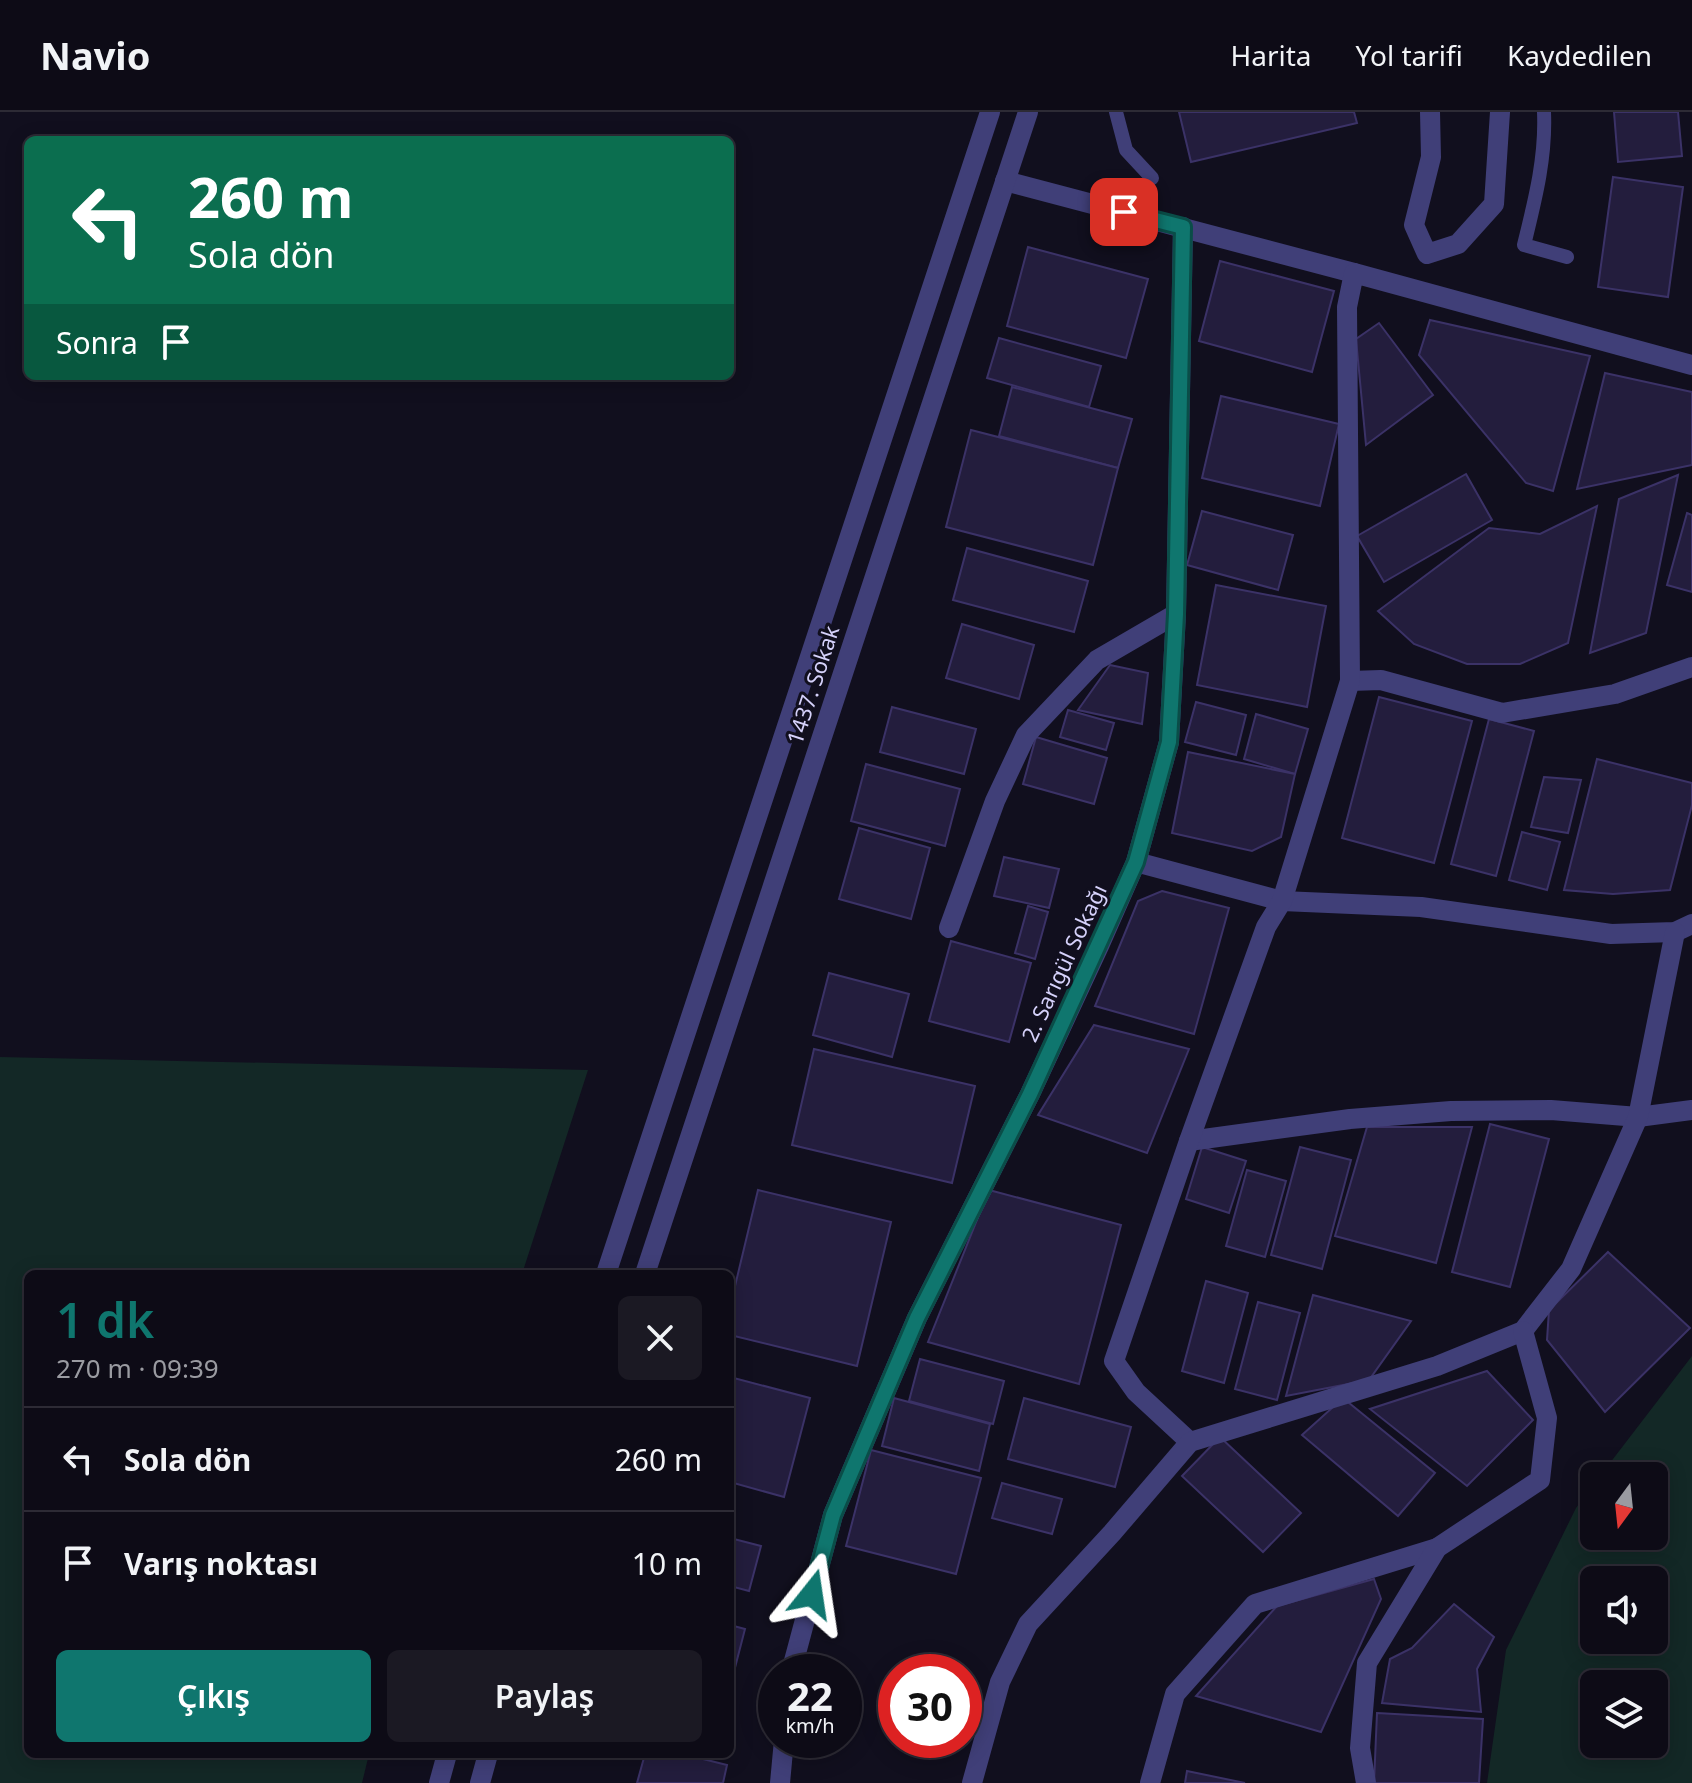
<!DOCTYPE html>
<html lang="tr">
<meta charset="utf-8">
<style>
body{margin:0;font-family:"Noto Sans",sans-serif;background:#1b1923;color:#f1f3f6;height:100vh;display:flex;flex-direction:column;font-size:30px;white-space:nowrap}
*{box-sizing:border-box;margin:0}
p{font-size:26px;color:#9a9ba1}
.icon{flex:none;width:44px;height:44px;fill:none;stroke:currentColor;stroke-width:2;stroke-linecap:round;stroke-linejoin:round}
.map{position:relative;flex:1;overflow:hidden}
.panel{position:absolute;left:24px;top:1158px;width:710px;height:488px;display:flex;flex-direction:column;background:#0d0b16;border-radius:12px;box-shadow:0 4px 20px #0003,0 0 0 2px #2d2b35}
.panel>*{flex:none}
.hud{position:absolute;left:24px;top:24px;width:710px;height:244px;border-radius:12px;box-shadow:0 4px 20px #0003,0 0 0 2px #2d2b35;background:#0b6e4f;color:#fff;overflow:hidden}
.needle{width:52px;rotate:195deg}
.fabs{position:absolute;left:1580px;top:1350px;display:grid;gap:16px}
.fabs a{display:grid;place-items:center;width:88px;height:88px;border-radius:12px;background:#0d0b16;box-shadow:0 4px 20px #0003,0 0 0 2px #2d2b35;font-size:40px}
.speed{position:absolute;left:758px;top:1542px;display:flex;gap:16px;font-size:40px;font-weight:700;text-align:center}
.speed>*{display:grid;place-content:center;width:104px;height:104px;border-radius:50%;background:#0d0b16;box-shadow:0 4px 20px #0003,0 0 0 2px #2d2b35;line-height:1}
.speed small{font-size:20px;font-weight:400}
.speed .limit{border:12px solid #d22;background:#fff;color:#111}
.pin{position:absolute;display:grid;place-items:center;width:68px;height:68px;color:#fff;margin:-34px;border-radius:16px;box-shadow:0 4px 12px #0006}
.me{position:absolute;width:88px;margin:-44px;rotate:15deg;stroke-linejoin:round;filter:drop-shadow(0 0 6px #0008)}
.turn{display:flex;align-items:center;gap:28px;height:168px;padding:0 32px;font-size:36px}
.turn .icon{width:104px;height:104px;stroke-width:2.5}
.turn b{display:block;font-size:56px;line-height:68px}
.then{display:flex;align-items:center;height:76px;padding:0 32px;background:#0003;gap:16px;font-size:30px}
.round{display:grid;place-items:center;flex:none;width:84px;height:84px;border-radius:12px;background:#1b1923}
.summary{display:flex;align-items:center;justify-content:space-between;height:136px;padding:0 32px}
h1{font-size:48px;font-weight:600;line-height:60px;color:#0f766e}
.cta{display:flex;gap:16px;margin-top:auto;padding:16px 32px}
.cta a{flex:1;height:92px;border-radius:12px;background:#0f766e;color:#fff;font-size:32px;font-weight:600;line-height:92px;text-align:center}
.cta a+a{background:#1b1923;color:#f1f3f6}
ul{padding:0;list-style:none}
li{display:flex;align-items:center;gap:24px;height:104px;padding:0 32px;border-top:2px solid #2d2b35}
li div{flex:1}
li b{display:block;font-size:30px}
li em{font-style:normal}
header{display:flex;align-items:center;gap:48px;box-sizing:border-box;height:112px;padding:0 40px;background:#0d0b16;border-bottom:2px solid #2d2b35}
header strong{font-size:38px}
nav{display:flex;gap:44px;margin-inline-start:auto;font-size:28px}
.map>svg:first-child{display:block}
</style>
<header>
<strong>Navio</strong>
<nav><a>Harita</a><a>Yol tarifi</a><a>Kaydedilen</a></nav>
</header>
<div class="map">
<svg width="1692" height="1671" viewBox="0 0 1692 1671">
<rect width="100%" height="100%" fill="#110f1e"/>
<g fill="#132826" fill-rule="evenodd">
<polygon points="0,945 588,958 522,1162 28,1162 28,1642 369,1642 362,1671 0,1671"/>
<path d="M1692 1244V1671H1487L1506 1538 1576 1396 1594 1371V1424H1654V1364H1600ZM1594 1468H1654V1528H1594ZM1594 1572H1654V1632H1594Z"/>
</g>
<g fill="#231d3d" stroke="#3b3267" stroke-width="2">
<polygon points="1179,0 1354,0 1357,11 1191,50"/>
<polygon points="1614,0 1678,0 1682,44 1618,50"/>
<polygon points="1613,65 1683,75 1668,185 1598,175"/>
<polygon points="1028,135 1148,167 1126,246 1007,214"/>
<polygon points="1220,149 1334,179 1312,260 1199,229"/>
<polygon points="1430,208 1590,244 1553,379 1526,371 1419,243"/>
<polygon points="1379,211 1433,283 1366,333 1356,227"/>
<polygon points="999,226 1101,254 1089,295 987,266"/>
<polygon points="1605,261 1692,280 1692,353 1577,377"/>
<polygon points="1012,275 1132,307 1118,356 999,324"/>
<polygon points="1221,284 1339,312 1320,394 1202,366"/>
<polygon points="971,318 1118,356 1093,453 946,415"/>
<polygon points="1466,362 1492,408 1384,470 1357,424"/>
<polygon points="1678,363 1646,521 1590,541 1619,387"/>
<polygon points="1597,394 1568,531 1520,552 1467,552 1414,532 1378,499 1489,416 1540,422"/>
<polygon points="1202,399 1293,423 1278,478 1187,453"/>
<polygon points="1687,401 1692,403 1692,480 1667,473"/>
<polygon points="967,436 1088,469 1074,520 953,488"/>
<polygon points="1216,473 1326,494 1307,595 1197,573"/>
<polygon points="962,512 1034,533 1019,587 946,566"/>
<polygon points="1110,553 1148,561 1142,612 1078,598"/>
<polygon points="1379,585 1472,609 1434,751 1342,726"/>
<polygon points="1196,590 1246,603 1236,643 1185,630"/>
<polygon points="892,595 976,617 964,662 880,640"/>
<polygon points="1068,598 1114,611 1106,638 1060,625"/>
<polygon points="1256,602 1308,617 1295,662 1244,647"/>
<polygon points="1489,607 1534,619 1496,764 1451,752"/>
<polygon points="1036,625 1107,646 1094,692 1023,672"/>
<polygon points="1188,640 1295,662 1281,725 1252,739 1172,721"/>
<polygon points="1597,647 1692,671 1692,693 1670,778 1613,782 1564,778"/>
<polygon points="866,652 960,677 945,734 851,709"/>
<polygon points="1544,665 1581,668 1568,721 1531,715"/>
<polygon points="859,716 930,736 911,807 839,787"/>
<polygon points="1522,720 1560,730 1547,778 1509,768"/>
<polygon points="1004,745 1059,757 1049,796 994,784"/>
<polygon points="1162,779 1229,796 1194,922 1095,894 1138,789"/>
<polygon points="1028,794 1048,800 1035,847 1015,841"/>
<polygon points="951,829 1031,851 1009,930 929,909"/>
<polygon points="829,861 909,882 892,945 813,923"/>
<polygon points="1094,913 1189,937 1147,1041 1038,1003"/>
<polygon points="814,937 975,974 952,1071 792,1033"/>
<polygon points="1490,1012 1549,1027 1510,1175 1452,1160"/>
<polygon points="1367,1015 1472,1015 1436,1151 1335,1124"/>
<polygon points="1202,1035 1246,1049 1229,1101 1186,1087"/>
<polygon points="1300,1035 1351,1048 1322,1157 1271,1143"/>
<polygon points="1247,1058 1286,1069 1265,1145 1226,1134"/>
<polygon points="758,1078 891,1110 857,1254 730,1223 730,1195"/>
<polygon points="989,1078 1121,1113 1079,1272 928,1230"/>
<polygon points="1608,1140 1690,1216 1605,1300 1547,1228 1549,1198"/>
<polygon points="1206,1169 1248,1181 1224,1271 1182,1259"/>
<polygon points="1313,1183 1411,1209 1369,1268 1286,1284"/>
<polygon points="1258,1190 1300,1201 1277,1288 1235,1277"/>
<polygon points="920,1247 1004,1269 993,1312 909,1289"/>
<polygon points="1487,1259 1533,1308 1467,1374 1370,1297"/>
<polygon points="730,1265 810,1286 784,1385 730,1370"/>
<polygon points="894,1286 990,1312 979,1359 882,1334"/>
<polygon points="1024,1286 1131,1315 1115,1375 1008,1347"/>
<polygon points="1343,1286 1435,1361 1398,1404 1302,1323"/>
<polygon points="1220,1325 1301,1401 1263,1440 1182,1364"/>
<polygon points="871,1338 981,1366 956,1462 846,1434"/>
<polygon points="1002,1371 1062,1387 1052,1422 992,1406"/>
<polygon points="730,1426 761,1434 749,1479 730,1474"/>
<polygon points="1374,1467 1381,1487 1321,1620 1196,1584 1277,1494"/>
<polygon points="1454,1492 1494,1525 1477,1557 1481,1600 1382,1591 1390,1547 1412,1536"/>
<polygon points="730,1513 745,1517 730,1575"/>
<polygon points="1377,1601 1483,1607 1479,1671 1374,1671"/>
<polygon points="645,1642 683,1642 727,1653 723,1671 637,1671"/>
<polygon points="1187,1659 1245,1671 1185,1671"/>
</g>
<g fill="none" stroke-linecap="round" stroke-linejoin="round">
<g stroke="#403f78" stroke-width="14">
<polyline points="1116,0 1126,38 1152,66"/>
<path d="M1544 0C1546 46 1535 88 1524 133L1567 145"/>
</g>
<g stroke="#403f78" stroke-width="20">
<polyline points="1430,0 1431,45 1414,113 1427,142 1458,132 1494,92 1500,0"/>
<polyline points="1005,69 1354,161"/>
<polyline points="1350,569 1381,568 1502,601 1615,582 1692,555"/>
<polyline points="1136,750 1282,789 1421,795 1611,822 1675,820 1692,812"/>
<polyline points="949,816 995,689 1026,623 1097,548 1176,502"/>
<polyline points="1189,1029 1350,1007 1451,999 1551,998 1638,1005 1692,998"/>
<polyline points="606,1162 990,0"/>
<polyline points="645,1162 1028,0"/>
<polyline points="1190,1330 1136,1280 1114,1249 1189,1029 1266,815 1282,789 1350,569 1347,195 1354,161 1692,253"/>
<polyline points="791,1560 833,1403 917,1206 1030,982 1099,834 1136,750 1169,630 1176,502 1183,115"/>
<polyline points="439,1671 447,1642"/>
<polyline points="480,1671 488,1642"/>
<polyline points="780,1671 784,1628"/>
<polyline points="972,1671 1000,1570 1028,1512 1112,1421 1190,1330 1437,1254 1523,1219 1571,1157 1638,1005 1675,820"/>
<polyline points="1150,1671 1175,1582 1255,1492 1437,1436"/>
<polyline points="1366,1671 1360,1636 1367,1551 1437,1436 1540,1368 1547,1306 1523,1219"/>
</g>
</g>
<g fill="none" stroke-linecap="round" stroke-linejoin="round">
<defs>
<polyline id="route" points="812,1482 833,1403 917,1206 1030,982 1136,750 1169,630 1176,502 1183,115 1124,100"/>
</defs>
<use href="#route" stroke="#0a4d48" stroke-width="20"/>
<use href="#route" stroke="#0f766e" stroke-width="14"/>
</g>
<g text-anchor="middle" stroke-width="6" stroke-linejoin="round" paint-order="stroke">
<g font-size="22" fill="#d5d1fa" stroke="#110f1e">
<text transform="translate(813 573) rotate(-72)" y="8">1437. Sokak</text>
<text transform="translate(1064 851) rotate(-65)" y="8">2. Sarıgül Sokağı</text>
</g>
</g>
</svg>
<div class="fabs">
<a><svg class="needle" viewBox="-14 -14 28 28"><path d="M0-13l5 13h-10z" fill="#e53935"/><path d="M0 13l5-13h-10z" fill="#9a9ba1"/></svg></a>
<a><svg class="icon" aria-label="sound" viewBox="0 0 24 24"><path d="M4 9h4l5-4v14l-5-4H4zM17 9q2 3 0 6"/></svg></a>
<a><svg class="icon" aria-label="layers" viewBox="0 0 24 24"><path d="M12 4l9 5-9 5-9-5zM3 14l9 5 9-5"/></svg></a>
</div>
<div class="speed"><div>22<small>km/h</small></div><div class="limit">30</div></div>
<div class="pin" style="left:1124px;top:100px;background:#d93025"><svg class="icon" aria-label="arrive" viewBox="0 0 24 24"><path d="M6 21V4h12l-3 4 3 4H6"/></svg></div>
<svg class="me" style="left:812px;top:1482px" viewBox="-20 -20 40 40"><path d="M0-17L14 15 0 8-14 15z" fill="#0f766e" stroke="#fff" stroke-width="4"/></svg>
<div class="hud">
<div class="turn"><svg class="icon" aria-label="left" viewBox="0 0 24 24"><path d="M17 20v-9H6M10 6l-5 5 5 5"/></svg><div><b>260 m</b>Sola dön</div></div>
<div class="then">Sonra<svg class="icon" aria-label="arrive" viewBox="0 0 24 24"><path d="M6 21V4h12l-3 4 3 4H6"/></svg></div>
</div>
<section class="panel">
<div class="summary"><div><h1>1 dk</h1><p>270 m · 09:39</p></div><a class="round"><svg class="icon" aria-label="close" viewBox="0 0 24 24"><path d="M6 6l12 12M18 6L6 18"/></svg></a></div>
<ul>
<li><svg class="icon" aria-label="left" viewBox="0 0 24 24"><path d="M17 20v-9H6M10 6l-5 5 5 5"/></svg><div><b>Sola dön</b></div><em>260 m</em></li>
<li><svg class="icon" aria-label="arrive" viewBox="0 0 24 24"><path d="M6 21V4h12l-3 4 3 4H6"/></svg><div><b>Varış noktası</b></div><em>10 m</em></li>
</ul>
<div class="cta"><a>Çıkış</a><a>Paylaş</a></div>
</section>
</div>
